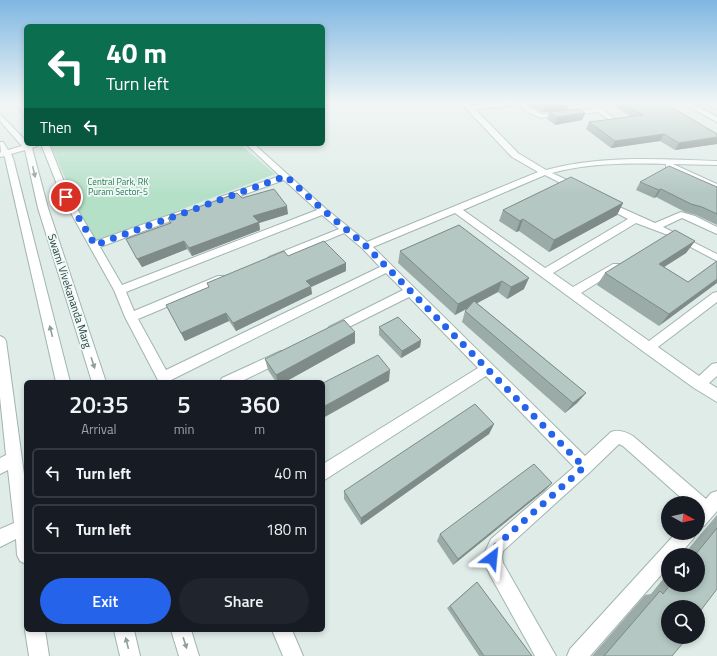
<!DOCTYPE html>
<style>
body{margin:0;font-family:"Titillium Web",sans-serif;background:#20242c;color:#f1f3f6;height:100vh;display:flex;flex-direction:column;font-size:15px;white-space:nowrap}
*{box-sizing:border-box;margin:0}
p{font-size:13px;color:#9ea1a6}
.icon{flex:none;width:22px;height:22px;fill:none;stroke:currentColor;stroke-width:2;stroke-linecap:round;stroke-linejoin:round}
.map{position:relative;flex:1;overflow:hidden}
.drawer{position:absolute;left:24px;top:380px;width:301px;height:252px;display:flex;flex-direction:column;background:#171b24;border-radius:6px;box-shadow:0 2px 6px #0003}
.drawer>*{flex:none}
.guide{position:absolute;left:24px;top:24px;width:301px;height:122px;border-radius:6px;box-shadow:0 2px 6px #0003;background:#0b6e4f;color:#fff;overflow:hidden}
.needle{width:26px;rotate:98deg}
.fabs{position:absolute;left:661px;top:496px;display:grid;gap:8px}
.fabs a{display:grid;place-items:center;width:44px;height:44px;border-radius:50%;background:#171b24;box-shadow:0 2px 6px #0003;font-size:20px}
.pin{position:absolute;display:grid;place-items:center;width:34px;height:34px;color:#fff;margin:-17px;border:2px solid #fff;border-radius:50%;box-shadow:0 1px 4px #0007}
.me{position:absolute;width:44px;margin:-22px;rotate:29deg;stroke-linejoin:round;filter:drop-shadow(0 0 3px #0008)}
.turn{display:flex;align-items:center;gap:14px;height:84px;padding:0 16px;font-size:18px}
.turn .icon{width:52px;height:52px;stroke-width:2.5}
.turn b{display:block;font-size:28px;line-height:34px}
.then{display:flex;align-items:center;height:38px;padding:0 16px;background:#0003;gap:8px;font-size:15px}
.eta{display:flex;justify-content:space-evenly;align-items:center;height:68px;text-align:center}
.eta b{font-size:24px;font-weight:600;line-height:28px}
.action{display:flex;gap:8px;margin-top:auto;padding:8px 16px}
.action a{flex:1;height:46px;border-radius:24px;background:#2563eb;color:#fff;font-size:16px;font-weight:600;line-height:46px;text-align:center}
.action a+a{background:#20242c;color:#f1f3f6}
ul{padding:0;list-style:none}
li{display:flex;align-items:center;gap:12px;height:50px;margin:0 8px 6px;padding:0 8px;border:2px solid #363941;border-radius:6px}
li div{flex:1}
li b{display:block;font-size:15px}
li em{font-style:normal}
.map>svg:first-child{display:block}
</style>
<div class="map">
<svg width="717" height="656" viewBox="0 0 717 656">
<rect width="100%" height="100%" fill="#dfece8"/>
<polygon fill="#b5e0c8" points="50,144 240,144 275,174 95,242 85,223"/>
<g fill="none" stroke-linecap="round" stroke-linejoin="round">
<defs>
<g id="minor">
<polygon points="14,102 21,102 26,109 26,116 24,115"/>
<polygon points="344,102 323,107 323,103"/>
<path d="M460 102H467L471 106 509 102H536L525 105 542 114 593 109 585 102H593L614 118V120H610L598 112 541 118 529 113 518 105 475 109 518 153 546 170C602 155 659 159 717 161V165L673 164 717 184V190L666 167V164C628 163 590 163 552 173L580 186 581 188 580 190H574L545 175 463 210 545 268 628 219 603 206 602 204 603 202 606 201 655 223 681 212 695 216 717 227V234L682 218 663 227 717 254V261L668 235 636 223 553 273 573 287 613 264H621L622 266 621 268 581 293 649 341 713 293 717 292V302L658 347 699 376 712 364 717 363V376L709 383 717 388V402L694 388 644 352 455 213 373 247 585 456 611 432C619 429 626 432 633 436L706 499 711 493 717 491V511L704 526 698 528V503H687L623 446 619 444 590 472 503 551 502 557 503 563 556 656H535L490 575 485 563 484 554 491 539 574 467 486 376 323 481V464L478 368 409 297 333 335 329 333 327 330 329 327 403 290 386 273 171 380 173 382H159L125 317 114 290 62 197 41 144H49L70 197 96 241 181 211H187L189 213 187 215 100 247 122 285 317 210 284 180 226 201H220L219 199 220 197 280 176 246 144H254L326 209 367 242 538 172 512 157ZM322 215 339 229 269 257 268 259 269 261H277L344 233 362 248 380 267 166 370 138 319 226 282 227 279 226 276H218L134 311 126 292Z"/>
<polygon points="680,102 689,102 717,117 717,122"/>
<polygon points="704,102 713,102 717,104 717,109"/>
<polygon points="0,115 2,116 26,141 26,144 39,145 32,148 48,208 106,382 92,382 38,208 25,150 11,154 13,158 70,382 56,382 5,158 4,156 0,157 0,153 1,152 0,142 3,142 8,150 22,146 0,121"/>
<polygon points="0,336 4,338 6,341 26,489 26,564 20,561 17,555 16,539 0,547 0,529 14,523 8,470 0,474 0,458 6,455 0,397"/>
<polygon points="281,351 285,352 287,356 285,360 240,382 220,382 222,378"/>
<polygon points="676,533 696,533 693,539 679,555 668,555 668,567 590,656 567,656 570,649"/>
<polygon points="26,628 26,630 45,630 49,656 29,656 25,630"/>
<polygon points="114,630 134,630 140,656 120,656"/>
<polygon points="171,630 191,630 199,656 179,656"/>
<polygon points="272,630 292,630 303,656 283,656"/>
</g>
</defs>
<use href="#minor" stroke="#a1b4b1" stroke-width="2"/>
<use href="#minor" fill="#fff" fill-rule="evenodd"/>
</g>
<g fill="#9baba7">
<polygon points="530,102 568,102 567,110 585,113 582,120 555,125 547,119 549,112 542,112 529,105"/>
<polygon points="609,102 663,102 717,144 675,150 660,141 611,148 586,129 589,122 631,117"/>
<polygon points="640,182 717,187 717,225 696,215 685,212 656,197 654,198 636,190"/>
<polygon points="242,198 288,214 259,223 260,230 192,256 187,249 142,267 126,239 170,223 168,218"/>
<polygon points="623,203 617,215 549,252 519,231 516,232 499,221 503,210"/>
<polygon points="459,225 524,289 507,299 498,292 477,303 586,393 577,403 565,413 462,322 465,311 466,309 455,315 398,263 400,251"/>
<polygon points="695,241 686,253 664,267 688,282 717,261 659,326 597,285 605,273"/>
<polygon points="288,256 346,263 346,271 311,287 312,294 236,331 229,321 185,341 166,305 209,287 207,283"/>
<polygon points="379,327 421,340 420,347 401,358 379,335"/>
<polygon points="355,332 355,343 285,382 276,382 268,370 265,359"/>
<polygon points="494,424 489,434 361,525 344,499 344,491"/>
<polygon points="552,483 544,491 453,565 437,541 440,534"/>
<polygon points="717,515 717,589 698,607 672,656 592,656 645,595 651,594 668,573 668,585 698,585 698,555 683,555"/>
<polygon points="477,582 532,656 479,656 447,608"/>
</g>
<g fill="#7e8b88">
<polygon points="570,103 567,110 542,112 545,106"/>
<polygon points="585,113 582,120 555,125 557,117"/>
<polygon points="664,134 660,141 611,148 615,141"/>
<polygon points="717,137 717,144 675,150 679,143"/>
<polygon points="661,189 656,197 654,198 659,190"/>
<polygon points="623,203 617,215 549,252 554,240"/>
<polygon points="287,206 288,214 259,223 260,230 192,256 189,248 253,216"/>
<polygon points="523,219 519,231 516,232 520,221"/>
<polygon points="184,241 187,249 142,267 137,259"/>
<polygon points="695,241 686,253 650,276 659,264"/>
<polygon points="346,263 346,271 311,287 312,294 236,331 233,323 306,281"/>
<polygon points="529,278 524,289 507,299 511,287"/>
<polygon points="717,279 717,283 659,326 669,314"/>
<polygon points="502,281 498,292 455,315 458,304"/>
<polygon points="226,313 229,321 185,341 181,333"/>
<polygon points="355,332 355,343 285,382 278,382 276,375"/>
<polygon points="421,340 420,347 401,358 402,351"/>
<polygon points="390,370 389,381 323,418 323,407"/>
<polygon points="586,393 577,403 565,413 573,403"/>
<polygon points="494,424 489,434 361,525 361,518"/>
<polygon points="552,483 544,491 453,565 458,559"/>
</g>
<g fill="#b4c7c2" stroke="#7e8b88">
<polygon points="538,102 568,102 570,103 545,106"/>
<polygon points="623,102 663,102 717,134 717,137 679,143 664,134 615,141 589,122 643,115"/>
<polygon points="579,109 585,113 557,117 549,112"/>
<polygon points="669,166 717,187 717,214 702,207 691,204 661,189 659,190 640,182"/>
<polygon points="571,177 623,203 554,240 523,219 520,221 503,210"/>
<polygon points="274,189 287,206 253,216 259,222 189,248 184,241 137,259 126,239 171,223 168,218 237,193 242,198"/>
<polygon points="459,225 529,278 511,287 502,281 458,304 400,251"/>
<polygon points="675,230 695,241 659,264 688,282 717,261 717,279 669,314 605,273"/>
<polygon points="324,241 346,263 306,281 311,286 233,323 226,313 181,333 166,305 209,287 207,283 284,251 288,256"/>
<polygon points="474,301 586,393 573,403 465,311"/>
<polygon points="398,317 421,340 402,351 379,327"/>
<polygon points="344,320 355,332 276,375 265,359"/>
<polygon points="378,355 390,370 323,407 323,383"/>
<polygon points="475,404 494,424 361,518 344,491"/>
<polygon points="534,464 552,483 458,559 440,534"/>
<polygon points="717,528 717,589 698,614 698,607 668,607 668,637 688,637 672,656 604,656 660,591 663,594 670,585 698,585 698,555 695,555"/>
<polygon points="477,582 532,656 484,656 450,606"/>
</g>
<defs><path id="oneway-solid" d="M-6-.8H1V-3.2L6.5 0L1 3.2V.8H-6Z"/></defs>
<g fill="#8e9e9d">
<use href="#oneway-solid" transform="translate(34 172) rotate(77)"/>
<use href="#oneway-solid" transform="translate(51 331) rotate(-104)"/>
<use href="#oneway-solid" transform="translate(93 363) rotate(72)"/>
<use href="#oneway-solid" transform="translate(127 643) rotate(-104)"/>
<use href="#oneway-solid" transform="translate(185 643) rotate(72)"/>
</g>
<linearGradient id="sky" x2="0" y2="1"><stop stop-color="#7fb7e2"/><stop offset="0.53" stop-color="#f1f6f5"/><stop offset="1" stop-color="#f1f6f5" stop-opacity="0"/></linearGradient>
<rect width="717" height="194" fill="url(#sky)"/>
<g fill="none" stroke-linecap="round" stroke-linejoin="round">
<polyline stroke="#2563eb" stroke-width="7" stroke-dasharray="0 12.6" points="66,197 95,245 286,176 323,210 366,246 584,467 497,545 493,552 492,558"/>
</g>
<g text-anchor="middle" stroke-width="3.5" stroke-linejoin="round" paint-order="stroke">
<g font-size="9" fill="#247953" stroke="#f0f8f6">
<text x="118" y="185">Central Park, RK<tspan x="118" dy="10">Puram Sector-5</tspan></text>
</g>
<g font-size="11" fill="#1e3e3b" stroke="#f0f8f6">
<text transform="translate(70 291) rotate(72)" y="4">Swami Vivekananda Marg</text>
</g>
</g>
</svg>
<div class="fabs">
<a><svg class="needle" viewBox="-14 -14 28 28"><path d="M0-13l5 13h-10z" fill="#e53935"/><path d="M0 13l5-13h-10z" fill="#9ea1a6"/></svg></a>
<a><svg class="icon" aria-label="sound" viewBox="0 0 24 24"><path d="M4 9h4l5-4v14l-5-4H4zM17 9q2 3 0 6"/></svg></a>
<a><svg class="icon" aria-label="search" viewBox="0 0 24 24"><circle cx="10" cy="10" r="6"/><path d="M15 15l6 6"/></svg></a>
</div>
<div class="pin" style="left:66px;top:197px;background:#d93025"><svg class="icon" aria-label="arrive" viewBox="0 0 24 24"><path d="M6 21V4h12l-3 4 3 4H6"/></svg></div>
<svg class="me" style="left:492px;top:558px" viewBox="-20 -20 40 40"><path d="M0-17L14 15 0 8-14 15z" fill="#2563eb" stroke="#fff" stroke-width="4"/></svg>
<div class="guide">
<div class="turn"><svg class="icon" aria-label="left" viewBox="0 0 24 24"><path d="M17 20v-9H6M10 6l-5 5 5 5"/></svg><div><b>40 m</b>Turn left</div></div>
<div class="then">Then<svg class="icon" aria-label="left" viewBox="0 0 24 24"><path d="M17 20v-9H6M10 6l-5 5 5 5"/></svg></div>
</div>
<section class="drawer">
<div class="eta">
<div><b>20:35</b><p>Arrival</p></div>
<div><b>5</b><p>min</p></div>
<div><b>360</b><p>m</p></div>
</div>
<ul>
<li><svg class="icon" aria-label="left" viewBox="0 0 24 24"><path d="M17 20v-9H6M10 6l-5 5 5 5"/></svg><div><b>Turn left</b></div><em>40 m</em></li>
<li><svg class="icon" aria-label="left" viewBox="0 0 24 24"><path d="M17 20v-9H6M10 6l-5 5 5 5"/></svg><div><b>Turn left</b></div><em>180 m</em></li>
</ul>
<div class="action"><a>Exit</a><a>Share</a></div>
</section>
</div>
